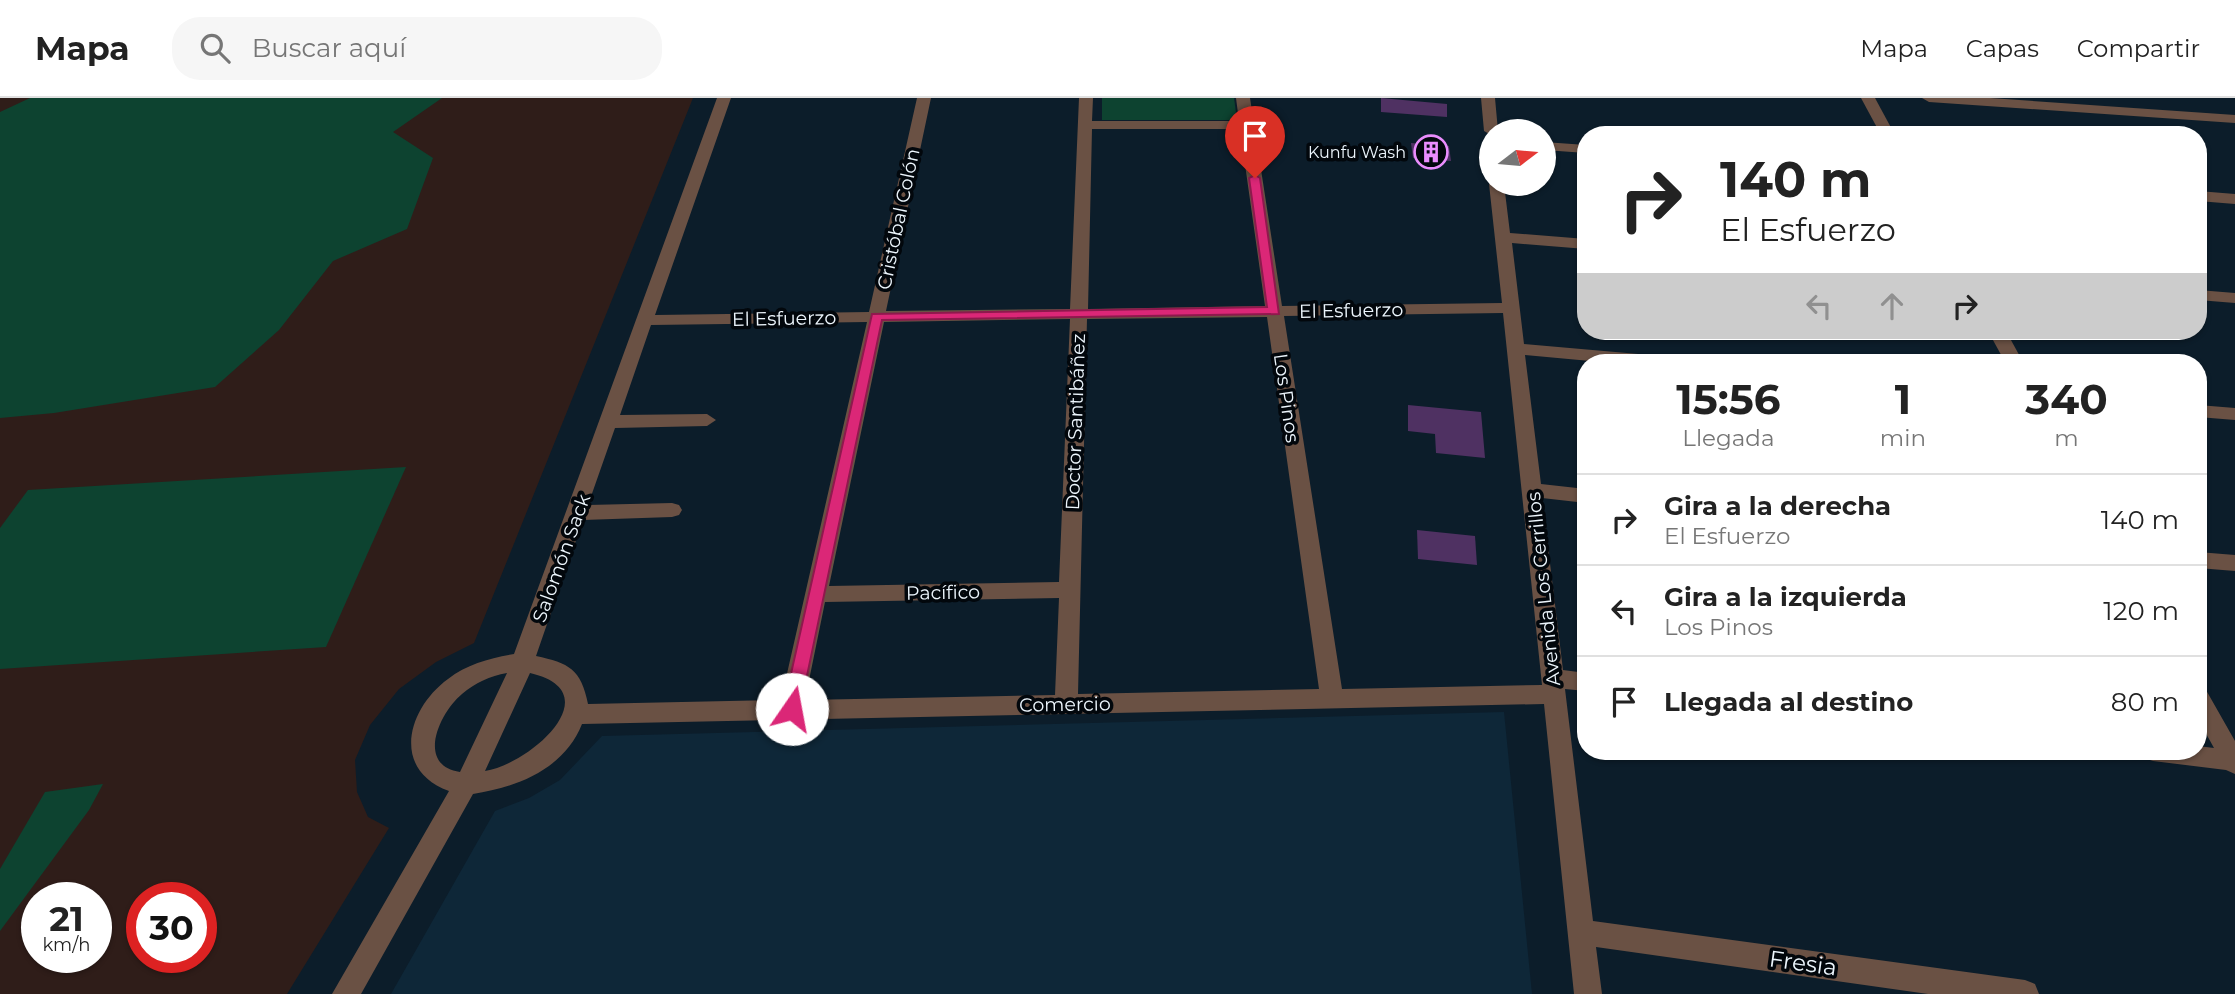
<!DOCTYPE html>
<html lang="es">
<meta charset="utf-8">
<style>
body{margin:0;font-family:Montserrat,sans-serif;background:#f6f6f6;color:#222;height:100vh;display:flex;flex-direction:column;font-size:26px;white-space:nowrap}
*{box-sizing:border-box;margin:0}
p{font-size:23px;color:#767676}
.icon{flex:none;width:38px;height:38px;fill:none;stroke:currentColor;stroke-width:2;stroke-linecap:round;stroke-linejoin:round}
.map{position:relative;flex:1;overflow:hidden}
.side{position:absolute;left:1577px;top:256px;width:630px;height:406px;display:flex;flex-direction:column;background:#fff;border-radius:28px;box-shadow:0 2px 5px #0004}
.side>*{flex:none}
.guide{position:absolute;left:1577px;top:28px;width:630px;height:214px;border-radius:28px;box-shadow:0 2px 5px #0004;background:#fff;color:#222;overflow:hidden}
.needle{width:46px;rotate:74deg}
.buttons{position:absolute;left:1479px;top:21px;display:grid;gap:14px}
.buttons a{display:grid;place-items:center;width:77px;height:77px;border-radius:50%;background:#fff;box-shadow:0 2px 5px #0004;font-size:35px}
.speed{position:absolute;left:21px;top:784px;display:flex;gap:14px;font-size:35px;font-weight:700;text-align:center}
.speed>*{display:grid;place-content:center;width:91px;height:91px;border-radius:50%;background:#fff;box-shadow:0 2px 5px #0004;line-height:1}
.speed small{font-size:18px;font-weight:400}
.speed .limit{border:10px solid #d22;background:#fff;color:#111}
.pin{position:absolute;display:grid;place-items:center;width:60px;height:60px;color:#fff;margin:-72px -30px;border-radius:50% 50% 50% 0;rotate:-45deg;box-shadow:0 0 7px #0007}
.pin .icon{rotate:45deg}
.me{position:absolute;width:77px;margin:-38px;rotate:12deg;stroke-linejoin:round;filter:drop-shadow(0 0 5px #0008)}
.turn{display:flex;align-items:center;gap:24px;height:147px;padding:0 28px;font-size:32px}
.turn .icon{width:91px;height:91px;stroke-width:2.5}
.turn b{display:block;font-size:49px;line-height:60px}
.lanes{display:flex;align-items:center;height:66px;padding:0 28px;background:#0003;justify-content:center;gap:35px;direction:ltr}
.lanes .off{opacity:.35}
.eta{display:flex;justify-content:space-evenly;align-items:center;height:119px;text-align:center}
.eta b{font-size:42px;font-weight:700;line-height:49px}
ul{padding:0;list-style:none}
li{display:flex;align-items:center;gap:21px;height:91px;padding:0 28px;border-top:2px solid #e0e0e0}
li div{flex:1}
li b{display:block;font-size:26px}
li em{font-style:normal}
header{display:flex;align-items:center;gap:42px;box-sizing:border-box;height:98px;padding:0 35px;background:#fff;border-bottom:2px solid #e0e0e0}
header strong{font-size:33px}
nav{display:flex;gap:38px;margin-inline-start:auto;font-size:24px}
.search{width:490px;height:63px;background:#f6f6f6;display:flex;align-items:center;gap:18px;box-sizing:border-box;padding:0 24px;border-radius:28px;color:#767676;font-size:26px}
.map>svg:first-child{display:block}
</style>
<header>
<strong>Mapa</strong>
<div class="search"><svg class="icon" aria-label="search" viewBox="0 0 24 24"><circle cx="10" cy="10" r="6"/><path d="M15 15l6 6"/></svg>Buscar aquí</div>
<nav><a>Mapa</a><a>Capas</a><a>Compartir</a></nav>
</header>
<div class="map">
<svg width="2235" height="896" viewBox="0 0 2235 896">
<rect width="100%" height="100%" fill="#0c1d2a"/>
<polygon fill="#0e2738" points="1504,614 1532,896 391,896 495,713 529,700 560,682 602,638"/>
<path fill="#2f1d19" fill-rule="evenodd" d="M0 0H693L474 545 436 564 399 591 370 627 355 662 357 694 368 719 389 730 287 896H0ZM37 800H96V859H37ZM142 800H201V859H142Z"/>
<g fill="#0d4330">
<polygon points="30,0 442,0 393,34 433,60 407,131 333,163 279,232 215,289 54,315 0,320 0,14"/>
<polygon points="1102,0 1234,0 1237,22 1102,22"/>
<polygon points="406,369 326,549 0,571 0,430 28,392"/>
<polygon points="103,686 89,712 0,833 0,771 45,694"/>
</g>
<g fill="#4f3162">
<polygon points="1381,0 1447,6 1447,19 1381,14"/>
<polygon points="1411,45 1449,48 1451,63 1413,60"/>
<polygon points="1408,307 1481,314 1485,360 1436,355 1435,336 1408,333"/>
<polygon points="1417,432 1475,438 1477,467 1418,461"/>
</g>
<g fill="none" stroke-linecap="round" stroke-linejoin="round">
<g fill="#6a5144" fill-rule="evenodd">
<path d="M717 0H731L655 217 869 214 917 0H931L886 213 1070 211 1079 0H1093L1092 23H1239L1236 0H1250L1282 208 1502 205 1489 86H1504L1510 135 1586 141V151L1512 145 1524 246 1661 258 1670 264H1601L1525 257 1541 386 1586 391V405L1542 400 1563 572 1586 575V593L1565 591 1593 823 2025 882 2035 886 2039 896H1928L1596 849 1602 896H1574L1544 606 582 626C564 671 518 689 473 696L361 896H332L449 693C391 672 407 611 448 581 467 566 491 560 514 556ZM1092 31H1240L1265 208 1088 211ZM1503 215 1542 587 1342 591 1284 218ZM1267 219 1319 591 1078 596 1087 221ZM1070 221 1059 484 829 488 884 224ZM867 224 781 602 588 606C581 571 569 565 536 558L583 422 672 419 679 417 682 412 679 407 672 405 588 407 615 330 707 328 716 322 707 316 620 317 651 227ZM1059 500 1055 597 805 602 825 504ZM507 575 460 674C415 667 440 614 462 596 475 585 490 578 507 575ZM530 575C612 594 530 666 485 673Z"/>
<polygon points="1481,0 1495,0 1498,33 1491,33 1491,37 1484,33"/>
<polygon points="1861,0 1875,0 1895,37 1881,37"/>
<polygon points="1922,0 1990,0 2235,17 2235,25 1929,4"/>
<polygon points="1544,44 1586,47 1586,55 1544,52"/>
<polygon points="2198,93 2235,96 2235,106 2198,103"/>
<polygon points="2198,192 2235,195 2235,205 2198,202"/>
<polygon points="1988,233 2006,233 2023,264 2005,264"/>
<polygon points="2198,307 2235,310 2235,322 2198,319"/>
<polygon points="2198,454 2235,457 2235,473 2198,470"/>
<polygon points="2198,589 2206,592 2235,643 2235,676 2226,672 2153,663 2144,660 2141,653 2198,653 2198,648 2214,650 2198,621"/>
</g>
</g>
<polygon fill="#db2777" stroke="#8e194d" stroke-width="2" points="1255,77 1260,80 1279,216 882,222 800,611 792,619 785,617 783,611 872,216 1267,209 1249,80"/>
<defs>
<symbol id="building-ring" viewBox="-11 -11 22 22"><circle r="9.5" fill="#02070c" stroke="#ea8dfd" stroke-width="1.5"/><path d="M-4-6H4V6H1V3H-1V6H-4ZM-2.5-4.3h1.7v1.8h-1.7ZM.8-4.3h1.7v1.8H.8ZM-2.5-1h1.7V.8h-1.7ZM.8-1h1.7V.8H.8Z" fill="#ea8dfd"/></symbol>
</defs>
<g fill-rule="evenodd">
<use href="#building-ring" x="1412" y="35" width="38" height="38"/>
</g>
<g text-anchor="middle" stroke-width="7" stroke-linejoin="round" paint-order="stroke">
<g font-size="16" fill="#edf6fd" stroke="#02070c" text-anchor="end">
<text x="1406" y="60">Kunfu Wash</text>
</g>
<g font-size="19" fill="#edf6fd" stroke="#02070c">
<text transform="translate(898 121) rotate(-78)" y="7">Cristóbal Colón</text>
<text transform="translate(1351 212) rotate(-1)" y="7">El Esfuerzo</text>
<text transform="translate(784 220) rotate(-1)" y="7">El Esfuerzo</text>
<text transform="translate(1287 300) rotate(82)" y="7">Los Pinos</text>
<text transform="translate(1075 324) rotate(-88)" y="7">Doctor Santibáñez</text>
<text transform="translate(561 460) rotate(-70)" y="7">Salomón Sack</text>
<text transform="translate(1543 491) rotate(-96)" y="7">Avenida Los Cerrillos</text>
<text transform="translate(943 494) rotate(-1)" y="7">Pacífico</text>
<text transform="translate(1065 606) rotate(-1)" y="7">Comercio</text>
</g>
<g font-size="23" fill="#edf6fd" stroke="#02070c">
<text transform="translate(1803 865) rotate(8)" y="8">Fresia</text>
</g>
</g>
</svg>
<div class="buttons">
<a><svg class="needle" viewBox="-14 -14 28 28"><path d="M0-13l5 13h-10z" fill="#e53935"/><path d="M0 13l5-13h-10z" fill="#767676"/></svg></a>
</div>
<div class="speed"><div>21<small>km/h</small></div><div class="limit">30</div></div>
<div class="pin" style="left:1255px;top:80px;background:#d93025"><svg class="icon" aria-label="arrive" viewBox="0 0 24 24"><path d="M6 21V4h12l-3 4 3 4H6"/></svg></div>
<svg class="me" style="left:792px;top:611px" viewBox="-20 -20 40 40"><circle r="19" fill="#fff"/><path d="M0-13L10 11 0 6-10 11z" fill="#db2777"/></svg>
<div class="guide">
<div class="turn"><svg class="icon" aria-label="right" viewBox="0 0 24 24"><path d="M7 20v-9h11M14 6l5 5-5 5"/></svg><div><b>140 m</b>El Esfuerzo</div></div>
<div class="lanes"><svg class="icon off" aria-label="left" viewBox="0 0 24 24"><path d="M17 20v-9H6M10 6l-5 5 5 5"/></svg><svg class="icon off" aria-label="ahead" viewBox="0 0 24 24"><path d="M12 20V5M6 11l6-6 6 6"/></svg><svg class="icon" aria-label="right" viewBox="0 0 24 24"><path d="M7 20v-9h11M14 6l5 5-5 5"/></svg></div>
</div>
<section class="side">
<div class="eta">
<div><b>15:56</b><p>Llegada</p></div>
<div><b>1</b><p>min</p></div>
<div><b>340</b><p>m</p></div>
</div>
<ul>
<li><svg class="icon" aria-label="right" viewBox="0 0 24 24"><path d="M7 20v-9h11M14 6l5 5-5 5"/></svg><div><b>Gira a la derecha</b><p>El Esfuerzo</p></div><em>140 m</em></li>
<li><svg class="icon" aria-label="left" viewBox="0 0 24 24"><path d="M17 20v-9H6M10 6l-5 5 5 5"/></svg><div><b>Gira a la izquierda</b><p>Los Pinos</p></div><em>120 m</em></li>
<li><svg class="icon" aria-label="arrive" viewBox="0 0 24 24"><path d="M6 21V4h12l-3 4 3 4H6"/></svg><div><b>Llegada al destino</b></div><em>80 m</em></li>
</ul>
</section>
</div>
